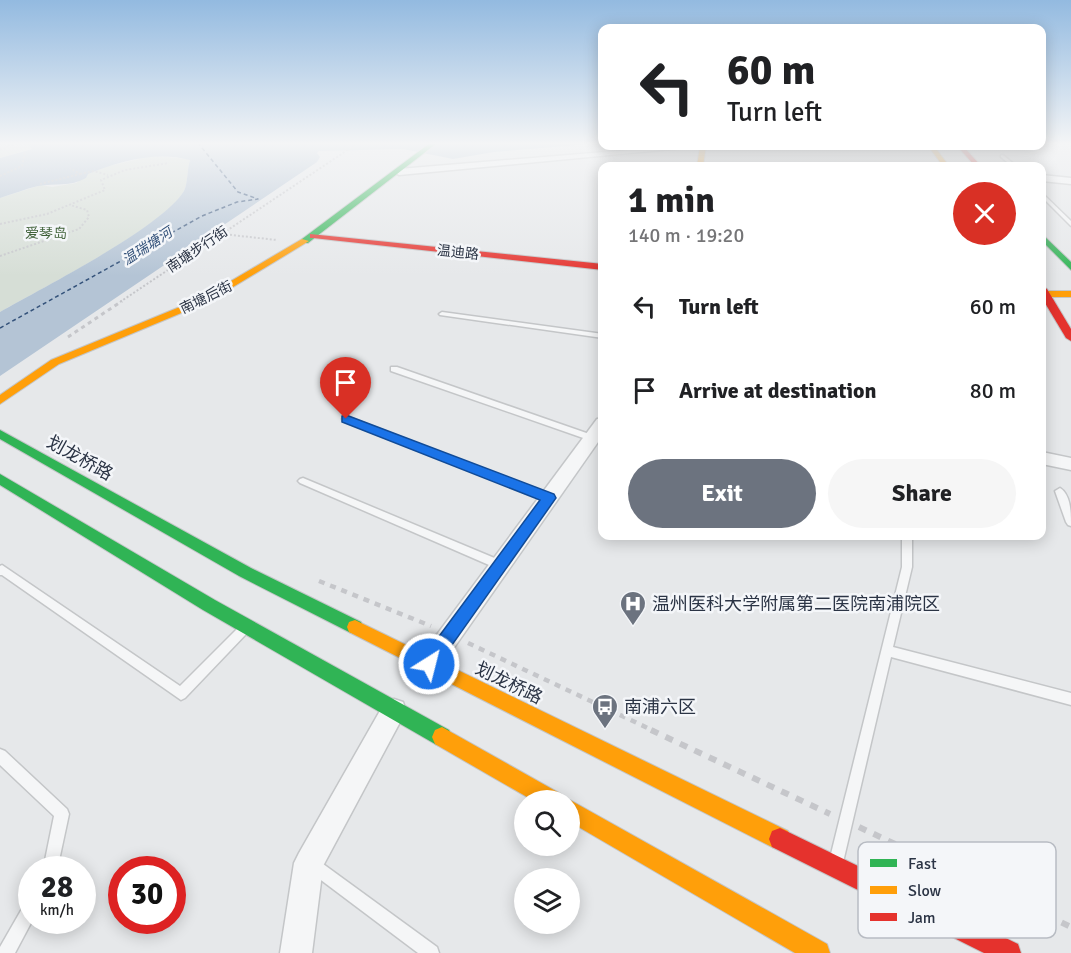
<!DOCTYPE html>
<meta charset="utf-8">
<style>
body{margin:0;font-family:Signika,"Noto Sans SC",sans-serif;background:#f6f6f6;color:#202124;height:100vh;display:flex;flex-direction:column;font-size:22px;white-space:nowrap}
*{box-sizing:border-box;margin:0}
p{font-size:20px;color:#757577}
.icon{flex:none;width:33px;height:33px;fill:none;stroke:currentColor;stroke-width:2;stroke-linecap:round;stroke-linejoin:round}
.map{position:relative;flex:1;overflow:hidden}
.details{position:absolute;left:598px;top:162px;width:448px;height:378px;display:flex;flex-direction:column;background:#fff;border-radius:12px;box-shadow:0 3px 15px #0003}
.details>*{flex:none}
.hud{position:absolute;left:598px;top:24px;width:448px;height:126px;border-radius:12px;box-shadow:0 3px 15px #0003;background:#fff;color:#202124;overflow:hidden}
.fabs{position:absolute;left:514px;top:790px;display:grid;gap:12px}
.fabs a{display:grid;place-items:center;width:66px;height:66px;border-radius:50%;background:#fff;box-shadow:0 3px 15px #0003;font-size:30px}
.speed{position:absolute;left:18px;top:856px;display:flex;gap:12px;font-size:30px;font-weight:700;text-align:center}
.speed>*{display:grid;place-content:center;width:78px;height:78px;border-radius:50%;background:#fff;box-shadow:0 3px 15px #0003;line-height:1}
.speed small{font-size:15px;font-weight:400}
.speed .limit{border:9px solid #d22;background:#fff;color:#111}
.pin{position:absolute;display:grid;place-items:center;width:51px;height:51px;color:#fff;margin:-62px -26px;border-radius:50% 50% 50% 0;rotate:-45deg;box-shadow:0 0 6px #0007}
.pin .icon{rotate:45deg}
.me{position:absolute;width:66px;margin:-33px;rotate:36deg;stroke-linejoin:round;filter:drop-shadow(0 0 4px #0008)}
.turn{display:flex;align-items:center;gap:21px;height:126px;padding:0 30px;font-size:27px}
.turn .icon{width:78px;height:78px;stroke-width:2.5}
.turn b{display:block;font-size:42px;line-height:51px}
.round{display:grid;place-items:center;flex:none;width:63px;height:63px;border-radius:32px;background:#f6f6f6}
.headline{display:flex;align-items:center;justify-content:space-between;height:102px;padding:0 30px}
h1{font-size:36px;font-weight:800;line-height:45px}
.primary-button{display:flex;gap:12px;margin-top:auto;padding:12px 30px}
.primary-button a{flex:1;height:69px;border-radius:36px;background:#6c737f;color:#fff;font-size:24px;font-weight:800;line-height:69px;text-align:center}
.primary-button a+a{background:#f6f6f6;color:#202124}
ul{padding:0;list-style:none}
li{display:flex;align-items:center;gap:18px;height:84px;padding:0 30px}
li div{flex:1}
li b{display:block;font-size:22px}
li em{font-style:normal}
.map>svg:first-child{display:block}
</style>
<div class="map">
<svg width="1071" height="953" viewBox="0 0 1071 953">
<rect width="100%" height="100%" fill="#e6e8ea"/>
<g fill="#d6ded6">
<polygon points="0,143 26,143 33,148 0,158"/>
<path d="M152 156 190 159C187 169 188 183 184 191 164 227 40 289 0 312V198L41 185 52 187 76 183 88 174 105 167Z"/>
</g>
<path fill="#b4c4d5" d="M26 143H603L494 152 453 159 403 149 319 151 317 153 320 157 317 162 0 376V312C42 288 161 228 184 191 188 183 187 169 190 160 156 151 120 161 88 174L86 178C70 187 55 183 38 186 25 189 13 194 0 198V158L32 149Z"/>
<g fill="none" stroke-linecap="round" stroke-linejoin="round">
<polyline stroke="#34527a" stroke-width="1.5" stroke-dasharray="4 3" stroke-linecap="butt" points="0,328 202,216 237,202 258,199 238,192 198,143"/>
<defs>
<g id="lane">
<polygon points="1001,155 1003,155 1016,166 1012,166 1001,157"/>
<polygon points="1042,193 1071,221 1071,226 1042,197"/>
<polygon points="442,312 603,334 603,338 440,315 439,314"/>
<polygon points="391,367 397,367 595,436 596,438 595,440 589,440 391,371"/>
<polygon points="346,416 552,496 554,498 552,500 546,500 343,421 342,419"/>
<polygon points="303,478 504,562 505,565 504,568 500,569 496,568 300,483 298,481 300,479"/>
<path d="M1060 488C1071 495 1071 513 1071 526L1068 525 1066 522 1055 491Z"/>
<polygon points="902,536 912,536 912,567 893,647 1071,693 1071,705 891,657 844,858 842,863 837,865 832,863 830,858 902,567"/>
<polygon points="2,565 180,686 241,625 245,623 249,625 251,628 249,631 185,698 181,700 2,575 0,575 0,566"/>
<polygon points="0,749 5,751 67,809 69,814 57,870 43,870 54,816 0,765"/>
<polygon points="314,859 319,861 437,947 439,953 418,953 309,871 307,866 309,861"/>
<polygon points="32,898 32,921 15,953 0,953 0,947 27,900"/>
</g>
<g id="street">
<polygon points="677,146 704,146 399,175 395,172 399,169"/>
<polygon points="1042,175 1071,178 1071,184 1042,181"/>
<polygon points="603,418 603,435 437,672 429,675 421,672 417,664 421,656 597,419"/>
<polygon points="1042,452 1071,458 1071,470 1042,464"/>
<polygon points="394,699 403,702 406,711 323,866 312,953 280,953 294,863 299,853 385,702"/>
</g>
<g id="fast">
<polygon points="430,143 437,143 308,243 302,243 302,239"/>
<polygon points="1042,234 1071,262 1071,270 1042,241"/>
<polygon points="0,430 251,568 361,622 363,627 361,632 355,634 349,632 239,576 0,439"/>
<polygon points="0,474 215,600 449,730 452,737 449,744 442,747 435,744 203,610 0,485"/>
</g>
<g id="slow">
<polygon points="700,146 706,146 703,166 697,166"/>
<polygon points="928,146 934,146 949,166 943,166"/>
<polygon points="302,239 309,241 210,301 59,364 0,404 0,395 51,360 204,297"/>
<rect x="1042" y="291" width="29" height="6"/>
<polygon points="355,620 788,831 791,839 788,847 780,850 772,847 349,632 347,627 349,622"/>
<polygon points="442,727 561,794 564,801 534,801 435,744 432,737 435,730"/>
<polygon points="570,800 827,944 830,953 795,953 570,822 570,801 566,801"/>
</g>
<g id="jam">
<polygon points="957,146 963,146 981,166 975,166"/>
<polygon points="310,234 603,264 603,270 313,238 310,238"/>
<polygon points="1042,286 1047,289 1071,329 1071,341 1066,338 1042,298"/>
<polygon points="780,828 1018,944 1021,953 984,953 772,847 769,839 772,831"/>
</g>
</defs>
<use href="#lane" stroke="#c4c6c8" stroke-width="3"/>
<use href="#street" stroke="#c4c6c8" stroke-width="3"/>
<use href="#fast" stroke="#c4c6c8" stroke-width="2"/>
<use href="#slow" stroke="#c4c6c8" stroke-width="2"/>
<use href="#jam" stroke="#c4c6c8" stroke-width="2"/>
<g stroke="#c5c6ca" stroke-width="2" stroke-dasharray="2 2" stroke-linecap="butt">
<polyline points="0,150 17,143"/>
<polyline points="80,174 94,171 108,175"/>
<polyline points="0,176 22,166 25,152"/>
<polyline points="40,184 80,174 70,168"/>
<polyline points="0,224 47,214 105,190 101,180 125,170 169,163"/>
<polyline points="222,234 277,240"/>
<polyline points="0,256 79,229 89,217 87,210 70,205"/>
<polyline points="120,302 358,143"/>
</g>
<polyline stroke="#c5c6ca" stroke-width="3" stroke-dasharray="4 4" stroke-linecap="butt" points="68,337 122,301"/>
<g stroke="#c5c6ca" stroke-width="4.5" stroke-dasharray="6 6" stroke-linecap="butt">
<polyline points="319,581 431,626"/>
<polyline points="468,643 654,731"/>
</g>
<g stroke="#c5c6ca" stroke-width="6" stroke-dasharray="8 8" stroke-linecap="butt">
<polyline points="651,730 830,814"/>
<polyline points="859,827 1071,927"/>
</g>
<use href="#lane" fill="#f5f6f7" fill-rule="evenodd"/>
<use href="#street" fill="#f5f6f7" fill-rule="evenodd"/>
<use href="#fast" fill="#30b455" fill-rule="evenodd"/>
<use href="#slow" fill="#ff9f0a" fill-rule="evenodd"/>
<use href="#jam" fill="#e5322d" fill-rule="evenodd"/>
</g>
<linearGradient id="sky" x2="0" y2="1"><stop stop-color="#93bae0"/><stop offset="0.52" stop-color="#f4f5f6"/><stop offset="1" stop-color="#f4f5f6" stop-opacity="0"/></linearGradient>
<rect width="1071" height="276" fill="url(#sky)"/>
<polygon fill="#1a73e8" stroke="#114b97" stroke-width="1.5" points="346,415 554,494 556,498 435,669 429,672 423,669 420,664 423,658 540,500 342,422 342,416"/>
<defs>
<symbol id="hospital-pin" viewBox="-11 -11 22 30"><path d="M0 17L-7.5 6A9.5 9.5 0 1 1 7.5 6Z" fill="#6c737f" stroke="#f4f6f9"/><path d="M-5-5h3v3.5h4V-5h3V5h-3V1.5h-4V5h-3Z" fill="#fff"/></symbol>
<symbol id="bus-pin" viewBox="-11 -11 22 30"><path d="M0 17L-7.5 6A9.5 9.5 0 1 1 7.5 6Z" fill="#6c737f" stroke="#f4f6f9"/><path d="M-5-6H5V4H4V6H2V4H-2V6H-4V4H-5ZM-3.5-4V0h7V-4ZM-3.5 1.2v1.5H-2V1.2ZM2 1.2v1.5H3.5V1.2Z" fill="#fff"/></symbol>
</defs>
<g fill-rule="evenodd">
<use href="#hospital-pin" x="618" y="589" width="30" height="40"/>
<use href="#bus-pin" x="590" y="692" width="30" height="40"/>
</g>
<g text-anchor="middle" stroke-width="5" stroke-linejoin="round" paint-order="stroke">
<g font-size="14" fill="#3f6138" stroke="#f4f6f9">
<text x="46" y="238">爱琴岛</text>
</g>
<g font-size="14" font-style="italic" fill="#34527a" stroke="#f4f6f9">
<text transform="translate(147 246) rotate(-33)" y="5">温瑞塘河</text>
</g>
<g font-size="14" fill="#2b3445" stroke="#f4f6f9">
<text transform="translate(197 249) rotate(-34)" y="5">南塘步行街</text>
<text transform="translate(458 252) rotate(6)" y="5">温迪路</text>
<text transform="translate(206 297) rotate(-26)" y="5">南塘后街</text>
</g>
<g font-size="18" fill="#2b3445" stroke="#f4f6f9">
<text transform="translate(80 458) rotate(29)" y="6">划龙桥路</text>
<text transform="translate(509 683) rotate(26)" y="6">划龙桥路</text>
</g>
<g font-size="18" fill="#2b3445" stroke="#f4f6f9" text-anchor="start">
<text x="652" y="610">温州医科大学附属第二医院南浦院区</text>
<text x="624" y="713">南浦六区</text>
</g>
</g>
<rect x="858" y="842" width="198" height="96" rx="9" fill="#f4f6f9" stroke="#b8bcc3" stroke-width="1.5"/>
<rect x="870" y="859" width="27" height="8" fill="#30b455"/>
<rect x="870" y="886" width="27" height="8" fill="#ff9f0a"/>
<rect x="870" y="913" width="27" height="8" fill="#e5322d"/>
<g font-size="16" fill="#2b3445">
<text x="908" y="869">Fast</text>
<text x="908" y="896">Slow</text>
<text x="908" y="923">Jam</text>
</g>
</svg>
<div class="fabs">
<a><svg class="icon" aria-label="search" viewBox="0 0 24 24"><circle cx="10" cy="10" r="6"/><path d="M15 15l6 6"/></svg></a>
<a><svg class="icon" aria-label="layers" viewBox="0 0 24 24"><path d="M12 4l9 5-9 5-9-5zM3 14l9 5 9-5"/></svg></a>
</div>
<div class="speed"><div>28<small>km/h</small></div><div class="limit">30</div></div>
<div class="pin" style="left:346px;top:419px;background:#d93025"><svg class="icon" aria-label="arrive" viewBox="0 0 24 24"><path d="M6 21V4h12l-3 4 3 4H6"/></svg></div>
<svg class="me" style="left:429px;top:664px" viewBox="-20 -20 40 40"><circle r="17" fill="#1a73e8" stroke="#fff" stroke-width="3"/><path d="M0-11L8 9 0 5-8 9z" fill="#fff"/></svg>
<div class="hud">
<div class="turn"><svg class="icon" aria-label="left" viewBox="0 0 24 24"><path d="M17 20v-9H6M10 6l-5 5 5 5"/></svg><div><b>60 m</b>Turn left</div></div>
</div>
<section class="details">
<div class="headline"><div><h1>1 min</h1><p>140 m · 19:20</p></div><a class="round" style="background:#d93025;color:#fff"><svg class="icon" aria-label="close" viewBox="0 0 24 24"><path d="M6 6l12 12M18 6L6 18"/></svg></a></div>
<ul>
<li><svg class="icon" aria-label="left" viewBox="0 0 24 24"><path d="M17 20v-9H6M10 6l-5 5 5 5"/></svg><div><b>Turn left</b></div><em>60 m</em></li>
<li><svg class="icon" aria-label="arrive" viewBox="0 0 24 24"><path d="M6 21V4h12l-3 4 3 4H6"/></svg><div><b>Arrive at destination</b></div><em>80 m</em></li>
</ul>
<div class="primary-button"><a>Exit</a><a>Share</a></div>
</section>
</div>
